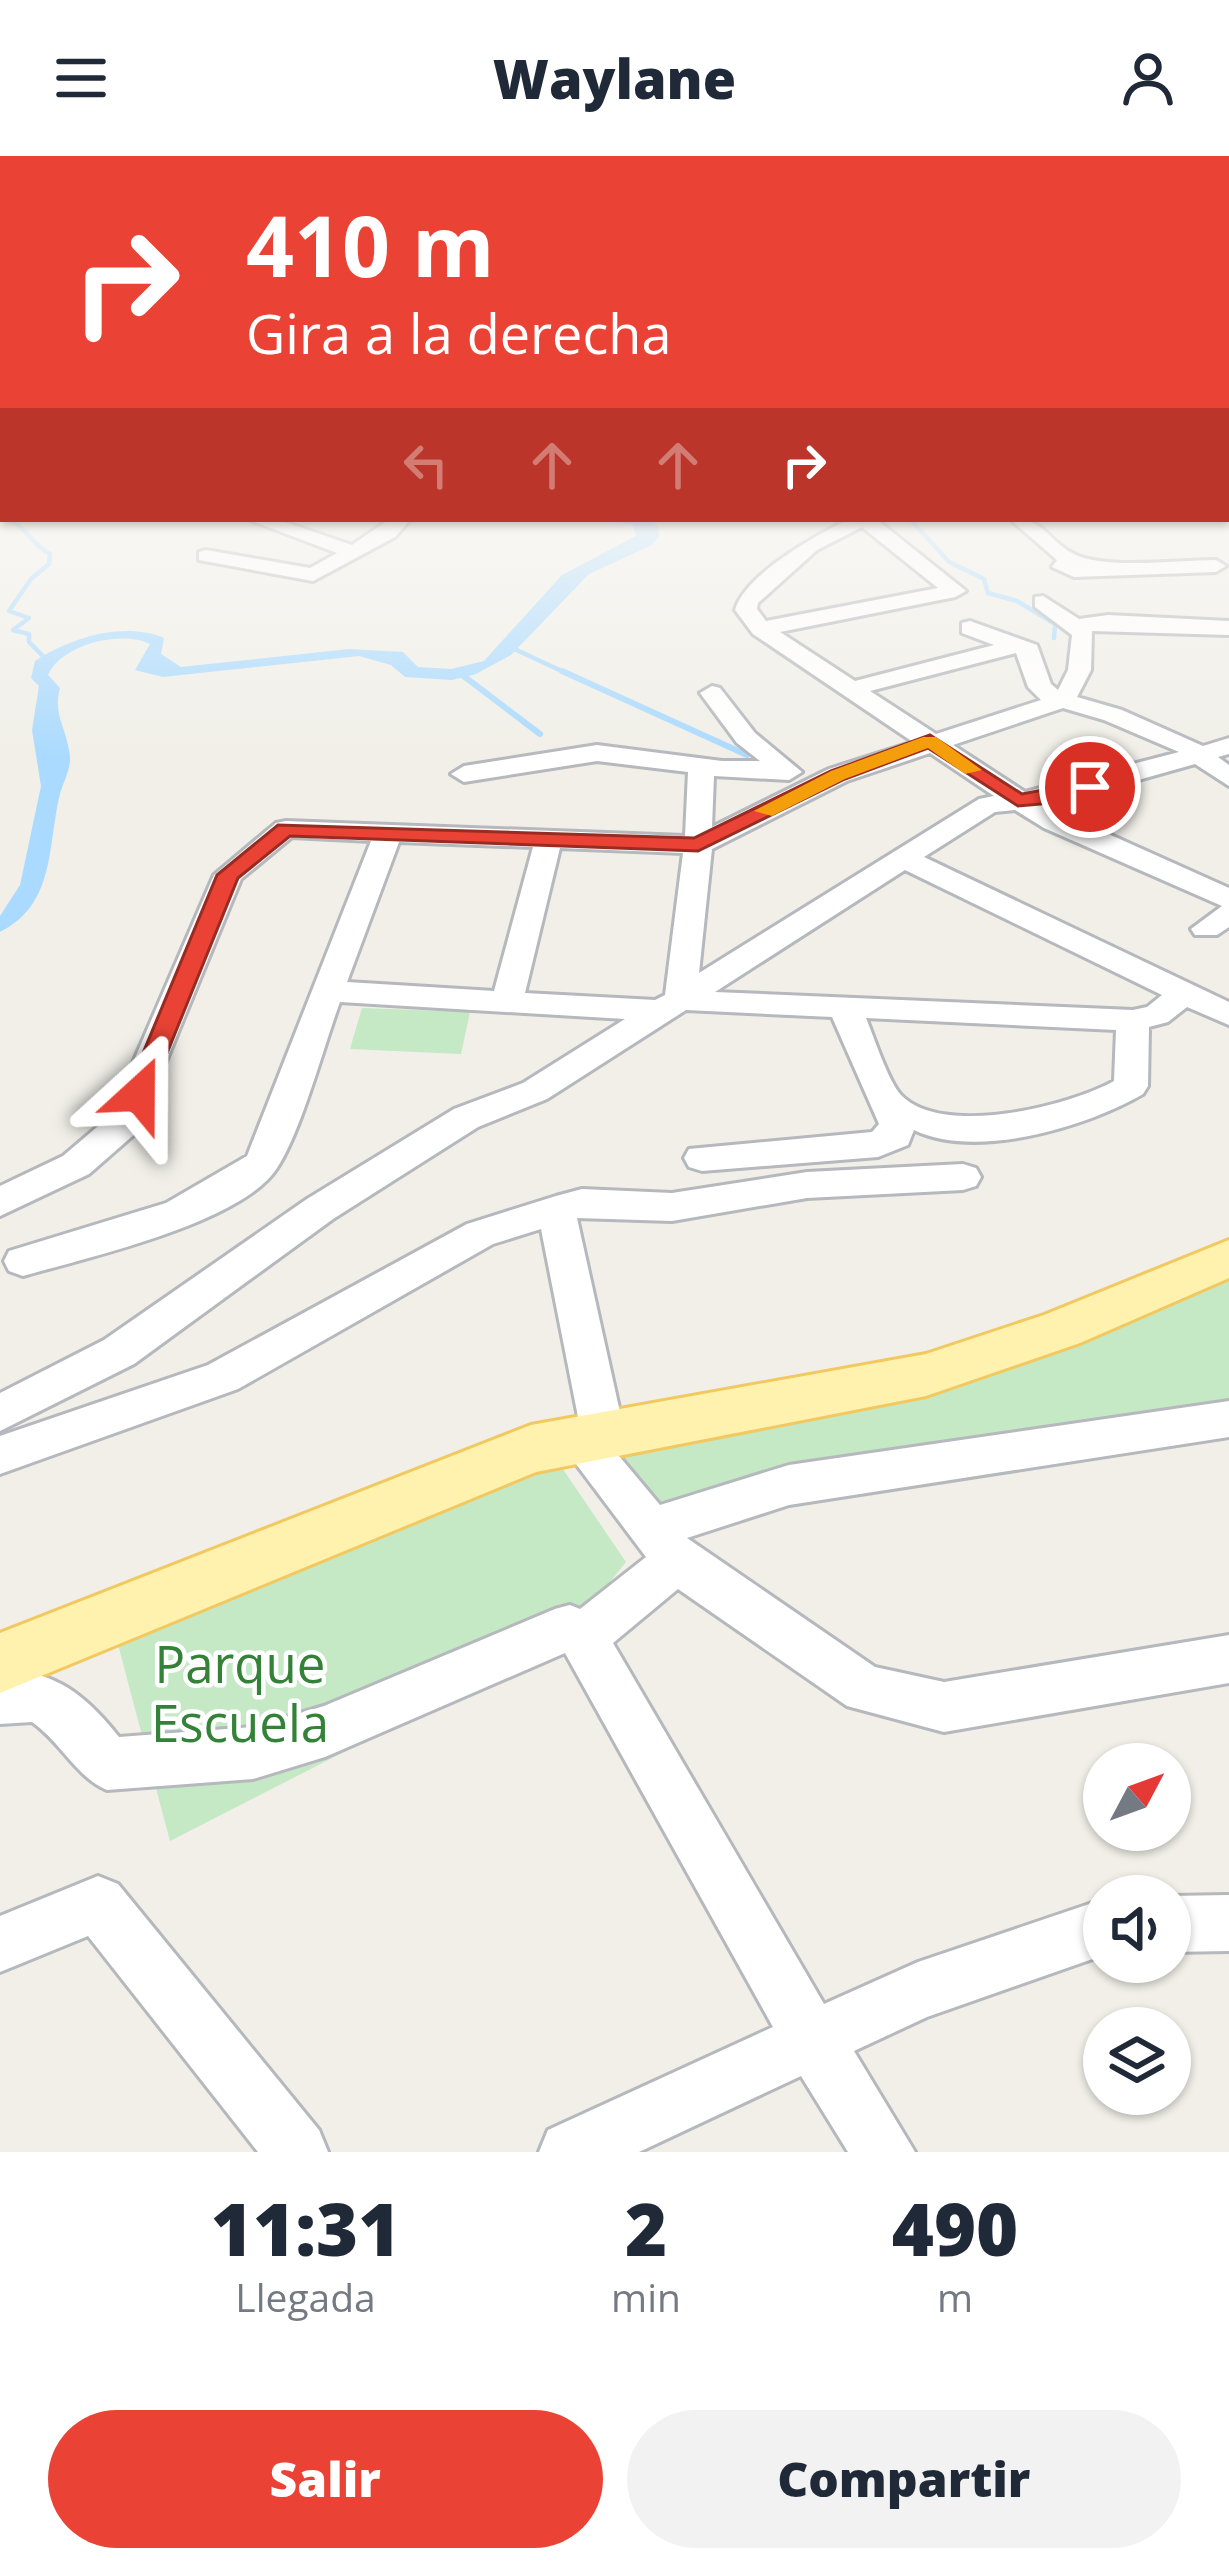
<!DOCTYPE html>
<html lang="es">
<style>
body{margin:0;font-family:"Open Sans",sans-serif;background:#f2f2f3;color:#1f2937;height:100vh;display:flex;flex-direction:column;font-size:45px;white-space:nowrap}
*{box-sizing:border-box;margin:0}
p{font-size:39px;color:#747a83}
.icon{flex:none;width:66px;height:66px;fill:none;stroke:currentColor;stroke-width:2;stroke-linecap:round;stroke-linejoin:round}
.map{position:relative;height:1996px;overflow:hidden}
.details{display:flex;flex-direction:column;background:#fff;flex:1}
.details>*{flex:none}
.banner{position:absolute;left:0px;top:0px;width:1230px;height:366px;box-shadow:0 3px 9px #0004;background:#ea4335;color:#fff;overflow:hidden}
.needle{width:78px;rotate:49deg}
.tools{position:absolute;left:1083px;top:1587px;display:grid;gap:24px}
.tools a{display:grid;place-items:center;width:108px;height:108px;border-radius:50%;background:#fff;box-shadow:0 3px 9px #0004;font-size:60px}
.pin{position:absolute;display:grid;place-items:center;width:102px;height:102px;color:#fff;margin:-51px;border:6px solid #fff;border-radius:50%;box-shadow:0 3px 12px #0007}
.me{position:absolute;width:132px;margin:-66px;rotate:24deg;stroke-linejoin:round;filter:drop-shadow(0 0 9px #0008)}
.turn{display:flex;align-items:center;gap:42px;height:252px;padding:0 48px;font-size:54px}
.turn .icon{width:156px;height:156px;stroke-width:2.5}
.turn b{display:block;font-size:84px;line-height:102px}
.lanes{display:flex;align-items:center;height:114px;padding:0 48px;background:#0003;justify-content:center;gap:60px;direction:ltr}
.lanes .off{opacity:.35}
.eta{display:flex;justify-content:space-evenly;align-items:center;height:204px;text-align:center}
.eta b{font-size:72px;font-weight:800;line-height:84px}
.button{display:flex;gap:24px;margin-top:auto;padding:24px 48px}
.button a{flex:1;height:138px;border-radius:72px;background:#ea4335;color:#fff;font-size:48px;font-weight:800;line-height:138px;text-align:center}
.button a+a{background:#f2f2f3;color:#1f2937}
header{display:flex;justify-content:space-between;align-items:center;height:156px;padding:0 48px;background:#fff;font-size:54px;font-weight:800}
.map>svg:first-child{display:block}
</style>
<header><svg class="icon" aria-label="menu" viewBox="0 0 24 24"><path d="M4 6h16M4 12h16M4 18h16"/></svg>Waylane<svg class="icon" aria-label="person" viewBox="0 0 24 24"><circle cx="12" cy="8" r="4"/><path d="M4 21q1-7 8-7t8 7"/></svg></header>
<div class="map">
<svg width="1229" height="1996" viewBox="0 0 1229 1996">
<rect width="100%" height="100%" fill="#f1efe8"/>
<g fill="#c5e8c5">
<polygon points="362,852 470,856 461,898 350,893"/>
<polygon points="1229,1115 1229,1254 652,1352 610,1295"/>
<polygon points="556,1303 626,1406 563,1484 170,1685 116,1481"/>
</g>
<path fill="#aadaff" d="M603 363H647L658 371 659 380 652 389 589 418 511 499 476 518 452 524 405 521 391 509 359 500 163 521 135 514 150 488C121 474 62 488 48 519L60 532C53 558 65 569 69 594 73 611 64 623 60 638 47 690 56 748 0 776V760L20 729 41 630 32 574 39 530 31 522 35 505C70 482 124 465 164 482L161 498 181 511 349 493 403 496 418 511 451 513 484 505 562 419 636 380 633 369Z"/>
<g fill="none" stroke-linecap="round" stroke-linejoin="round">
<g stroke="#aadaff" stroke-width="4.5">
<path d="M6 363C26 369 31 388 50 398L49 408 31 423 9 455 29 462 13 474 29 478V486L47 504"/>
<polyline points="910,363 949,406 984,423 988,437 1017,445 1055,468 1054,482"/>
<polyline points="508,490 568,518"/>
</g>
<g stroke="#aadaff" stroke-width="6">
<polyline points="562,515 747,599"/>
<polyline points="461,518 540,578"/>
</g>
<defs>
<g id="minor">
<polygon points="1227,327 1229,328 1229,341 1227,340"/>
<polygon points="247,363 276,363 352,389 390,363 411,363 395,381 313,425 199,404 199,396 206,394 310,412 337,397"/>
<path d="M849 363H876L966 435 955 441 780 476 855 525 994 489 962 477V467L970 465 1037 489 1051 528 1058 534 1068 514 1072 479 1035 451V441L1043 440 1079 463 1108 459 1229 465V479L1092 475 1091 514 1077 541 1122 554 1203 590 1229 582V598L1218 601 1229 609V630L1195 608 1046 650 1229 732V771L1217 779H1195L1191 773 1222 750 1044 672 1015 654 995 656 924 701 1229 846V869L1187 851 1168 866 1149 871 1148 930 1143 938C1087 971 975 1004 914 974L908 989 878 1001 702 1015 689 1011 684 1002 689 993 872 976 879 968 832 861 686 854 547 943 478 971 333 1063 134 1208 0 1275V1237L104 1184 307 1043 454 953 523 927 625 863 340 846C324 889 301 976 277 1012 242 1067 86 1102 23 1120L9 1115 4 1105 9 1095 166 1047 247 1000 371 685 292 681 241 723 137 976 89 1018 0 1060V1030L63 1000 110 960 214 719 276 667 286 665 685 680 688 616 597 605 464 626 451 618 464 610 597 589 722 605H760L737 587 700 537 712 530 720 532 755 577 802 616 789 624 714 620 712 671 829 613 913 586 753 478 735 454C745 418 817 379 849 363ZM862 371 938 432 766 465 757 453 758 447 817 394ZM1016 497 1028 531 1041 544 936 578 870 535ZM1063 552 1104 564 1179 596 1025 636 953 589ZM930 597 994 640 979 643 699 817 712 693 847 625ZM399 686 533 691 494 835 347 826ZM560 692 683 697 665 839 655 844 525 837ZM905 714 1162 839 1147 851 1133 854 715 836ZM866 862 1116 874 1114 925C1069 950 943 982 901 939 888 925 874 881 866 862Z"/>
<path d="M1010 363C1047 363 1046 384 1074 398 1106 414 1179 404 1216 404L1226 410 1216 416 1074 421 1052 411 1057 404Z"/>
<path d="M963 1008 976 1012 981 1021 976 1030 963 1034 807 1042 672 1065 577 1062 625 1279 614 1294 660 1349 789 1309 1229 1245V1281L789 1349 687 1382 875 1511 944 1526 1229 1479V1527L944 1576 847 1550 678 1433 613 1487 824 1848 918 1806 1104 1743V1799L927 1861 854 1895 915 1996H848L801 1920 639 1996H539L548 1974 773 1871 565 1497 325 1601 253 1623 107 1634C76 1621 61 1586 32 1566L0 1568V1518C52 1509 89 1543 119 1581L253 1571 324 1550 555 1453 570 1449 580 1453 646 1401 558 1284 565 1271 579 1266 541 1073 493 1088 238 1233 0 1318V1280L208 1209 467 1068 556 1040 582 1033 672 1037 807 1016Z"/>
<polygon points="98,1720 118,1728 319,1974 328,1996 258,1996 88,1780 0,1816 0,1760"/>
<polygon points="1229,1739 1229,1795 1170,1796 1170,1740"/>
</g>
<polygon id="major" points="1229,1084 1229,1122 1080,1187 926,1240 536,1316 0,1537 0,1477 531,1269 926,1198 1044,1159"/>
</defs>
<use href="#minor" stroke="#b5b8bc" stroke-width="6"/>
<use href="#major" stroke="#f2c960" stroke-width="6"/>
<use href="#minor" fill="#fff" fill-rule="evenodd"/>
<use href="#major" fill="#fff2af" fill-rule="evenodd"/>
</g>
<linearGradient id="sky" x2="0" y2="1"><stop stop-color="#8fc3f1"/><stop offset="0.54" stop-color="#f9f8f5"/><stop offset="1" stop-color="#f9f8f5" stop-opacity="0"/></linearGradient>
<rect width="1229" height="603" fill="url(#sky)"/>
<polygon fill="#ea4335" stroke="#982c22" stroke-width="3" points="930,579 1022,638 1090,625 1100,631 1052,647 1018,650 928,592 845,623 698,695 290,680 238,722 148,944 139,946 126,938 217,719 278,669 694,682 831,615"/>
<polygon fill="#f59e0b" points="923,581 936,581 982,614 965,618 928,592 845,623 772,660 754,655 831,615"/>
<g text-anchor="middle" stroke-width="9" stroke-linejoin="round" paint-order="stroke">
<g font-size="51" fill="#348238" stroke="#fff">
<text x="240" y="1527">Parque<tspan x="240" dy="59">Escuela</tspan></text>
</g>
</g>
</svg>
<div class="tools">
<a><svg class="needle" viewBox="-14 -14 28 28"><path d="M0-13l5 13h-10z" fill="#e53935"/><path d="M0 13l5-13h-10z" fill="#747a83"/></svg></a>
<a><svg class="icon" aria-label="sound" viewBox="0 0 24 24"><path d="M4 9h4l5-4v14l-5-4H4zM17 9q2 3 0 6"/></svg></a>
<a><svg class="icon" aria-label="layers" viewBox="0 0 24 24"><path d="M12 4l9 5-9 5-9-5zM3 14l9 5 9-5"/></svg></a>
</div>
<div class="pin" style="left:1090px;top:631px;background:#d93025"><svg class="icon" aria-label="arrive" viewBox="0 0 24 24"><path d="M6 21V4h12l-3 4 3 4H6"/></svg></div>
<svg class="me" style="left:139px;top:938px" viewBox="-20 -20 40 40"><path d="M0-17L14 15 0 8-14 15z" fill="#ea4335" stroke="#fff" stroke-width="4"/></svg>
<div class="banner">
<div class="turn"><svg class="icon" aria-label="right" viewBox="0 0 24 24"><path d="M7 20v-9h11M14 6l5 5-5 5"/></svg><div><b>410 m</b>Gira a la derecha</div></div>
<div class="lanes"><svg class="icon off" aria-label="left" viewBox="0 0 24 24"><path d="M17 20v-9H6M10 6l-5 5 5 5"/></svg><svg class="icon off" aria-label="ahead" viewBox="0 0 24 24"><path d="M12 20V5M6 11l6-6 6 6"/></svg><svg class="icon off" aria-label="ahead" viewBox="0 0 24 24"><path d="M12 20V5M6 11l6-6 6 6"/></svg><svg class="icon" aria-label="right" viewBox="0 0 24 24"><path d="M7 20v-9h11M14 6l5 5-5 5"/></svg></div>
</div>
</div>
<section class="details">
<div class="eta">
<div><b>11:31</b><p>Llegada</p></div>
<div><b>2</b><p>min</p></div>
<div><b>490</b><p>m</p></div>
</div>
<div class="button"><a>Salir</a><a>Compartir</a></div>
</section>
